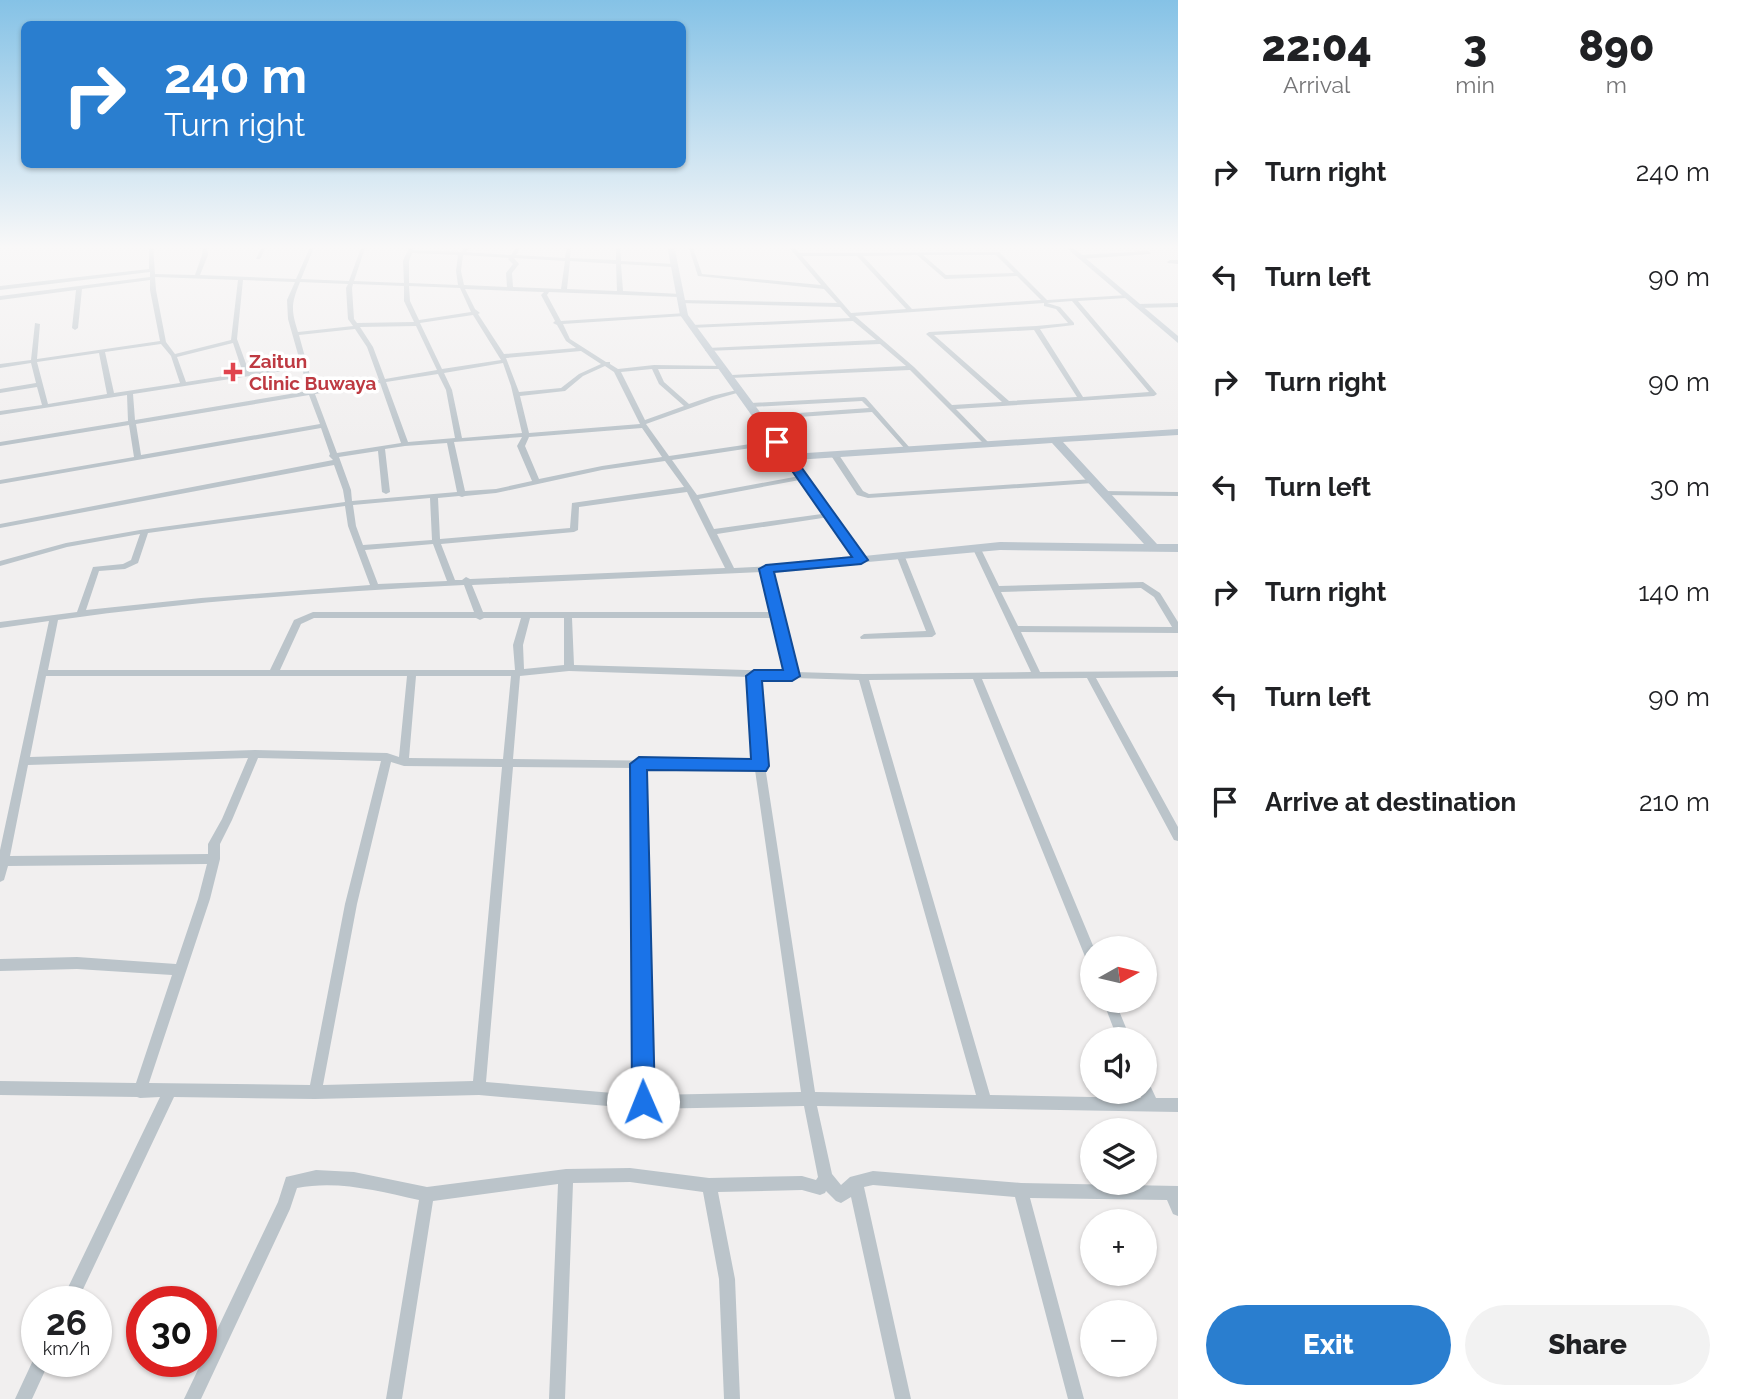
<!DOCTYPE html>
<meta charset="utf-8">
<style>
body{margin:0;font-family:Raleway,sans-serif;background:#f2f2f2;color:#202124;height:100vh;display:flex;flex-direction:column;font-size:26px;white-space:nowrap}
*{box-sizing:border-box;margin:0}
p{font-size:23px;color:#757577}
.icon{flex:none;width:38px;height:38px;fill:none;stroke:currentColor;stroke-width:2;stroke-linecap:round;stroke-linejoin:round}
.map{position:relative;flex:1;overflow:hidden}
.drawer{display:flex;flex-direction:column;background:#fff;width:560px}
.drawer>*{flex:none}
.hud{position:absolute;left:21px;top:21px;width:665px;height:147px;border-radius:10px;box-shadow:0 2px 5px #0004;background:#2a7ecf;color:#fff;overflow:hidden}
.needle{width:46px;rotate:82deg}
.controls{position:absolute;left:1080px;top:936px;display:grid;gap:14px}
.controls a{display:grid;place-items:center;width:77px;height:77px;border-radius:50%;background:#fff;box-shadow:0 2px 5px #0004;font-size:35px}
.speed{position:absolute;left:21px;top:1286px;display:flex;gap:14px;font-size:35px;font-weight:700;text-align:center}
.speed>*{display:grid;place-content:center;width:91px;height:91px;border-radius:50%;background:#fff;box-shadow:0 2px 5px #0004;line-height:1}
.speed small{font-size:18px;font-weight:400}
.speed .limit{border:10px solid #d22;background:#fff;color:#111}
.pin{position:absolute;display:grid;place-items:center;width:60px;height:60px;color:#fff;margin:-30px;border-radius:14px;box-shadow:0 4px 10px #0006}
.me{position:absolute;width:77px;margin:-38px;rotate:359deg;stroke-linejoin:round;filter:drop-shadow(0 0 5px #0008)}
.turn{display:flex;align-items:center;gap:24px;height:147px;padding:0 28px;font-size:32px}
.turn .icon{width:91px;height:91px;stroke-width:2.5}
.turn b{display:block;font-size:49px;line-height:60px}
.eta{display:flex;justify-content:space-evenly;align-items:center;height:119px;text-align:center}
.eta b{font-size:42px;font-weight:800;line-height:49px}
.cta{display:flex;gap:14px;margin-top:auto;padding:14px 28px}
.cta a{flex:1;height:80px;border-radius:42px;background:#2a7ecf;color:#fff;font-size:28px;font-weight:800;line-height:80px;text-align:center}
.cta a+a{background:#f2f2f2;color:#202124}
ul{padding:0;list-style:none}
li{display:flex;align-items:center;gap:21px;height:105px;padding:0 28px}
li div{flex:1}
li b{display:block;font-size:26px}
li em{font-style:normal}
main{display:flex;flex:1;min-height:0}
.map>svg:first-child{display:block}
</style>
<main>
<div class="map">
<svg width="1178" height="1399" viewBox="0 0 1178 1399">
<rect width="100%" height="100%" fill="#f1efef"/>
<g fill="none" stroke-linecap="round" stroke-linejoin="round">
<g fill="#bbc4ca" fill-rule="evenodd">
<path d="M149 245H153L155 274 195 275 202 255 203 245H207L208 255 200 275 296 279 311 245H315L301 279 349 281 362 245H366L354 281 404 283 403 261 410 245H414L413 250 461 252 468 245H473L466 252 511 255 518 245H522L516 255 565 258 567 245H571L570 258 616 260V245H620L621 261 675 264V266L673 267 621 264 623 291 681 294V296L679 297 549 292 547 295 561 321 686 313 687 314 684 316 563 324 570 339 606 362H610V364L618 369 654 365 725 366V368L723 369H658L664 382 689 404 712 396 741 389 744 391 716 399 646 424 669 456 777 440 780 442 777 444 672 460 697 495 805 475 809 477 805 479 699 499 714 529 829 513 833 515 829 517 717 534 734 568 808 564 861 558 865 560 861 562 808 570 771 571 796 672 863 674 1031 672 972 547 976 545 980 547 999 586 1143 582 1160 593 1178 622V633L1021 632 1040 672 1178 671V677L1096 678 1178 827V841L1174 840 1087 678 982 679 1094 948H1092V965L1088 963 1086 959 973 679 869 680 990 1095 1141 1098 1139 1092H1144V1081L1149 1083 1156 1098H1178V1112L817 1106 832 1174 841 1185 850 1177 873 1171 1021 1183 1178 1186V1216L1173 1214 1167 1200 1030 1198 1084 1399H1068L1015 1197 873 1185 864 1187 911 1399H895L851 1197 841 1203 836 1201 826 1191 825 1193 820 1195 802 1190 718 1192 735 1279 740 1399H724L719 1279 703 1192 630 1182 573 1183 565 1399H549L558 1184 433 1201 402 1399H386L419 1200C378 1191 338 1180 297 1188L290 1209 201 1399H184L278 1202 286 1177 316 1170 354 1172 427 1187 566 1169 630 1168 709 1178 802 1176 816 1180 818 1177 804 1106 643 1109 479 1095 315 1099 174 1097 77 1302H61L160 1097 140 1098 137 1097 0 1095V1081L136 1083 172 975 77 969 0 971V959L77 957 176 964 198 899 207 864 8 866 4 880 0 882V850L49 621 0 628V622L77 612 93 567 123 564 131 560 140 534 67 547 0 566V561L66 543 140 530 345 502 343 490 334 465 0 528V524L333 460 329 456 330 454 321 428 0 484V480L134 457 129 425 0 446V442L128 421 127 395 0 415V411L42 405 37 387 0 393V389L36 383 31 363 0 368V364L31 360 35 323 40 324 37 359 160 341 150 290V280L82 289 78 328 75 330 72 328 76 290 0 300V296L150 277V272L0 290V286L149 269ZM412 253 458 255 456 271 458 285 409 283V261ZM463 255 509 258 508 259 513 264 506 273 507 287 464 285 461 271ZM514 258 565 261 561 289 513 287 512 273 519 264ZM570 261 616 264 617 291 567 289ZM155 277 238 280 231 340 175 354 166 342 156 290ZM243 280 295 282 287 300 288 319 301 365 249 372 237 339ZM300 282 348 284 346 288 348 319 353 326 298 332C291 310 291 304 300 282ZM353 284 404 286V301L414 322 357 323 354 319 352 288ZM409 286 460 288 471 312 419 320 410 301ZM465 289 544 292 541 295 555 321 553 323 557 325 566 341 576 348 504 354 478 314 480 313 475 309ZM473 315 501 360 442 369 420 323ZM416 326 437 370 385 379 373 347 360 327ZM355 329 367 347 379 380 314 390 299 335ZM233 343 243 373 186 382 177 357ZM161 344 171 356 180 383 114 393 105 352ZM581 351 601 364 579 374 561 388 519 392 506 358ZM99 353 107 394 48 404 37 362ZM503 363 511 386 522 433 462 438 452 390 444 373ZM605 366 614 372 640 424 529 433 520 396 565 391 583 376ZM302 368 308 391 135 420 133 394ZM652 369 659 384 684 406 645 420 621 372ZM438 374 446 390 455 438 408 442 386 382ZM380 383 401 443 337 453 315 394ZM309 395 320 424 141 455 136 424ZM642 428 662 457 602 466 539 479 525 446 529 437ZM522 437 517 446 532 481 496 489 465 491 454 442ZM447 443 457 492 352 501 351 490 339 457 378 451 382 492 386 494 390 492 385 449 405 446ZM665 461 684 487 572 503 570 528 440 539 438 498 459 496 462 497 465 496 496 493 602 470ZM687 492 725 568 470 579 466 577 462 580H455L441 544 574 532 578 530 579 507ZM430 498 432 540 363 545 356 526 353 505ZM345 506 348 526 370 585 201 598 86 610 99 571 125 569 138 563 148 533ZM433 544 447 581 378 584 365 550ZM762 572 772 612H483L472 585ZM464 585 474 612H313L294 620 270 670H48L58 620C192 601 328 592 464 585ZM1141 588 1154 597 1172 627 1018 626 1001 592ZM314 618H476L480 620 484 618H521L513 645 515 670H280L301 624ZM530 618H564V665L524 669 523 645ZM572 618H773L786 671 574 665ZM569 671 749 677 755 762 513 759 520 676ZM46 676H407L399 757 387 753 255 750 30 757ZM416 676H511L503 759 409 758ZM759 677 859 680 976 1095 815 1092 765 766ZM248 758 222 819 208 844V854L10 856 28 765ZM258 758 381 761 345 904 310 1085 149 1083 210 899 220 859V844L232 820ZM391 762 404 766 502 767 473 1081 323 1085 357 904ZM513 767 634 768 636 1095 486 1082ZM644 769 755 770 801 1092 650 1095Z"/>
<polygon points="263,245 267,245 260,259 256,259"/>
<path d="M688 245H692L702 274 821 285 787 245H792L799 253 999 252 1047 300 1128 295V297L1126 298 1078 301 1157 394 1154 396 956 409 989 443 991 444 987 446 985 445 910 370 730 378 729 377 732 375 906 366 880 344 706 351 705 350 708 348 876 340 853 321 690 328V326L692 325 850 318 840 307 679 303V301L681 300 837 303 824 289 698 276ZM917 255 945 279 1017 276 1041 300 912 309 863 256ZM923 255H996L1014 273 946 275ZM802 256H857L906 309 851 313ZM1072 301 1149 392 1083 397 1040 329 1074 325V323L1060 307 1047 303ZM1044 303V306L1056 309 1068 323 1036 326 929 332 926 334 1002 402 952 405 914 367 855 316ZM1034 330 1077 397 1009 401 934 335Z"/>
<polygon points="820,245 942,245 943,246 941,247 822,246"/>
<polygon points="1148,251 1151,253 1150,254 1080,259 1077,257 1080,255"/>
<polygon points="1170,260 1178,260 1178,264 1168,263 1167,262"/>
<polygon points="1178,303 1178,307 1138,308 1135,306 1138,304"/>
<polygon points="864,397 866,398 910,448 910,450 906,450 872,412 784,418 781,416 784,414 869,408 862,401 751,407 748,405 751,403"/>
<polygon points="831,452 837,452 863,491 869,494 1093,479 1097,481 1093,483 868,498 857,495 830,454"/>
<polygon points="1101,491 1178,492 1178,496 1104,495 1100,493"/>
<polygon points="898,555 901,555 905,557 936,634 932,637 861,639 860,637 864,634 926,631 897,557"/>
<polygon points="1103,1001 1115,1001 1131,1040 1118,1040"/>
<polygon points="35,1356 37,1356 37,1362 49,1362 32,1399 15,1399"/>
</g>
<g fill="#bcc6ce" fill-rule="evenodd">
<path d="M667 245H674L688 315 791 454 1178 429V435L1063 442 1157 544H1178V552L1000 550 857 563 680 315ZM1052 443 1144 544 1000 542 864 556 795 460Z"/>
<polygon points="1063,245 1070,245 1178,336 1178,343"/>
</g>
</g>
<linearGradient id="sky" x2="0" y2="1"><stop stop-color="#85c2e6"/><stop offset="0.56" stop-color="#f9f8f8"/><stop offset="1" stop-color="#f9f8f8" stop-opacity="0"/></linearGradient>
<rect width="1178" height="441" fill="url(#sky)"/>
<polygon fill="#1a73e8" stroke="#114b97" stroke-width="2" points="777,438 781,439 868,560 861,564 774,572 800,676 792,681 762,681 769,766 766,771 647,770 655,1102 651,1110 643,1113 635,1110 632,1102 630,764 639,757 751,759 746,676 754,670 783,670 759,569 766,565 852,557 772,442"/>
<path fill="#e0444e" stroke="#fff" stroke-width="2.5" d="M229.5 361.5h7v7h7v7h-7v7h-7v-7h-7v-7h7z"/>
<g text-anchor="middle" stroke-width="7" stroke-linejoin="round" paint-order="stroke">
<g font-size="19" font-weight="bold" fill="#be3a42" stroke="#fff" text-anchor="start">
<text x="249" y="368">Zaitun<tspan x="249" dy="22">Clinic Buwaya</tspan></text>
</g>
</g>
</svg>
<div class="controls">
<a><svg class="needle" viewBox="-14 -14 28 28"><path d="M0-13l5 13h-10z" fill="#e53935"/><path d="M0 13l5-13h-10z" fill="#757577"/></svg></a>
<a><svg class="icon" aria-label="sound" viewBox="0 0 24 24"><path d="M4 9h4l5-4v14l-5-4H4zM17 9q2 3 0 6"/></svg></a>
<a><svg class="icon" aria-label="layers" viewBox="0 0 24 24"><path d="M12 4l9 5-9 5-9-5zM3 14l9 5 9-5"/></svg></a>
<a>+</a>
<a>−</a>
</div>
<div class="speed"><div>26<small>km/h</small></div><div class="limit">30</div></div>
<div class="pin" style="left:777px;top:442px;background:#d93025"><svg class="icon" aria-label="arrive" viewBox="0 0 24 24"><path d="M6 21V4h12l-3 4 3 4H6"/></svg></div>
<svg class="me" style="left:643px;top:1102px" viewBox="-20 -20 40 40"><circle r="19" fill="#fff"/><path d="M0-13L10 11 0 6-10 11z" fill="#1a73e8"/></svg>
<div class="hud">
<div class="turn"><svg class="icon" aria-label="right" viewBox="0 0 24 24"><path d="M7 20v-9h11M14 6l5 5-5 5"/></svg><div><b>240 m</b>Turn right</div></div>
</div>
</div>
<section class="drawer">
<div class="eta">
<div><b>22:04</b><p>Arrival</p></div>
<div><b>3</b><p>min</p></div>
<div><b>890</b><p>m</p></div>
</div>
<ul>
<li><svg class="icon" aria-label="right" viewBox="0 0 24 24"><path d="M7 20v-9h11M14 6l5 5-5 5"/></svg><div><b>Turn right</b></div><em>240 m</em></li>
<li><svg class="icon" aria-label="left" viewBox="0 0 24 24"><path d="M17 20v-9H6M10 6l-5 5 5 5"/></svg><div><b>Turn left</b></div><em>90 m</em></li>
<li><svg class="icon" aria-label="right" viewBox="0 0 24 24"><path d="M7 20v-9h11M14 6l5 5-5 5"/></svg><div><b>Turn right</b></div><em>90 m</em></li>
<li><svg class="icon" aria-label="left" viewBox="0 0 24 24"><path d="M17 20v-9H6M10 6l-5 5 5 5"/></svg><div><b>Turn left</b></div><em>30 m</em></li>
<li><svg class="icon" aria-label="right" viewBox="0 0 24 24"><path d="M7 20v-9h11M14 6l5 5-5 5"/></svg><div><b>Turn right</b></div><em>140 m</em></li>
<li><svg class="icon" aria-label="left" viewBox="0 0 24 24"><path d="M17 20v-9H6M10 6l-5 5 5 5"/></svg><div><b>Turn left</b></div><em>90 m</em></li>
<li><svg class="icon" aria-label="arrive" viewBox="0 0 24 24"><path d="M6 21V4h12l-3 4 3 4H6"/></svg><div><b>Arrive at destination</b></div><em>210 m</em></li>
</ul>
<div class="cta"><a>Exit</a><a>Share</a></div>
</section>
</main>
